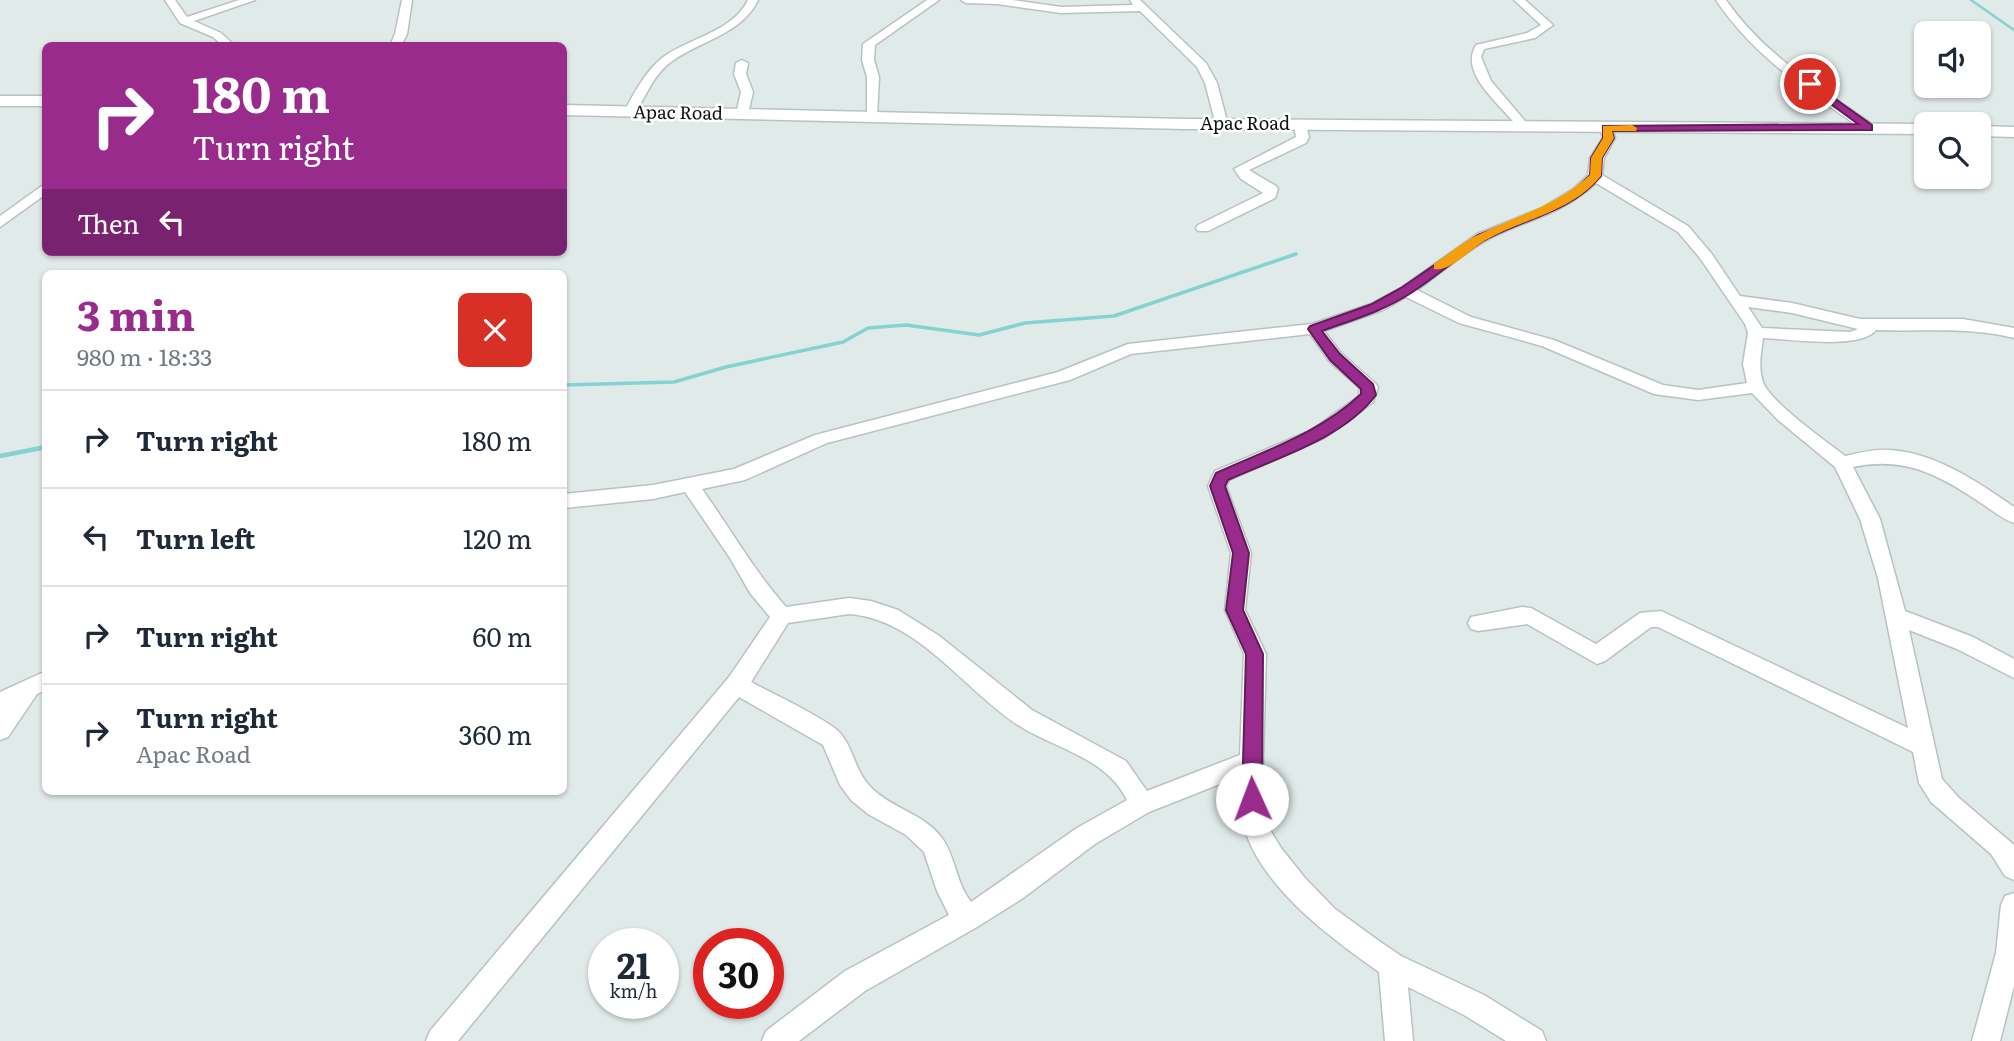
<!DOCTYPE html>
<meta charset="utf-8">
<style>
body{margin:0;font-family:Literata,serif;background:#f6f6f7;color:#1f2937;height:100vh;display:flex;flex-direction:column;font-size:26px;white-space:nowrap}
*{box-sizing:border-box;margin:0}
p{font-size:23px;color:#747a83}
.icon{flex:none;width:38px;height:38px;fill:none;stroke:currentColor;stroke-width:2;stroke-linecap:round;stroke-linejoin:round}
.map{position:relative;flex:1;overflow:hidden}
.details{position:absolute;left:42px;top:270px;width:525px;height:525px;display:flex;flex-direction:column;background:#fff;border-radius:10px;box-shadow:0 2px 5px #0004}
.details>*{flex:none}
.top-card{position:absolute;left:42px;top:42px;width:525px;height:214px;border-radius:10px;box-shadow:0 2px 5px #0004;background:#982b8b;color:#fff;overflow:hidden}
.fabs{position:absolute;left:1914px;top:21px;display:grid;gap:14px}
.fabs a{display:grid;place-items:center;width:77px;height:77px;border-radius:10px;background:#fff;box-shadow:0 2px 5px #0004;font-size:35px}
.speed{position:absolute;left:588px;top:928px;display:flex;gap:14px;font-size:35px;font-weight:700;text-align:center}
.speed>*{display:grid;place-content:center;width:91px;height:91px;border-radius:50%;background:#fff;box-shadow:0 2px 5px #0004;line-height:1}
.speed small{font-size:18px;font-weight:400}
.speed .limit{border:10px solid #d22;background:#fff;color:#111}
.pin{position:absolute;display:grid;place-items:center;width:60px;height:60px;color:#fff;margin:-30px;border:4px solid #fff;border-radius:50%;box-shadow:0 2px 7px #0007}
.me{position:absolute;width:77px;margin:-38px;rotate:358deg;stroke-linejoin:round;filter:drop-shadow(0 0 5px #0008)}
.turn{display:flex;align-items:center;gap:24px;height:147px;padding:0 35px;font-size:32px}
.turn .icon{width:91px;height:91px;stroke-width:2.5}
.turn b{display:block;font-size:49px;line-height:60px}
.then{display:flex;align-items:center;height:66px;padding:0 35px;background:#0003;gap:14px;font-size:26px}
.round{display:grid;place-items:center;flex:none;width:74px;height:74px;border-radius:10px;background:#f6f6f7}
.overview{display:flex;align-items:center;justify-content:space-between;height:119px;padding:0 35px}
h1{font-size:42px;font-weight:700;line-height:52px;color:#982b8b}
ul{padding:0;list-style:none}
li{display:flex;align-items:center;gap:21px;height:98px;padding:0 35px;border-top:2px solid #e0e1e3}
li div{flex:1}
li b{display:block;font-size:26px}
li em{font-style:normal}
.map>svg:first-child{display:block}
</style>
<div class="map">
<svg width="2014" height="1041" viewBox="0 0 2014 1041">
<rect width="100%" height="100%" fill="#e0eae9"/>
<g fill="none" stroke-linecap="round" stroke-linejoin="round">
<polyline stroke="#83d4d0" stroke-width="2.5" points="1971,0 2014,30"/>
<polyline stroke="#83d4d0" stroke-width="3.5" points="564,385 674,382 726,367 843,342 868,328 906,325 979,335 1025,323 1114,316 1296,254"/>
<polyline stroke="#83d4d0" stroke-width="4.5" points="0,456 46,447"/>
<defs>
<g id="minor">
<polygon points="165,0 175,0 187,17 239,0 255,0 194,21 221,33 235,46 223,46 213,37 180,23"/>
<polygon points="402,0 412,0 407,34 401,46 390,46 395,34"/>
<path d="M748 0H758C741 36 696 41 667 65 652 78 645 98 634 115H626L624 112C634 93 645 72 662 58 688 38 733 32 748 0Z"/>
<polygon points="927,0 939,0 875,45 874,60 879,77 877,117 871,121 867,120 867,77 862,60 863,44"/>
<polygon points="961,0 1012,0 1061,7 1133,5 1130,0 1140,0 1206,63 1217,83 1228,125 1222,129 1216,125 1205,83 1197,67 1140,11 1061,13 997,4 966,3"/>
<path d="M1514 0H1525L1553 25 1535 38 1484 49 1481 57 1491 81 1530 127 1524 131 1520 130C1503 106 1458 75 1476 45L1527 33 1541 25Z"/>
<path d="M1716 0H1726C1764 55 1820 88 1873 125V131H1865C1809 92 1754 57 1716 0Z"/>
<polygon points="742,60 748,63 746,74 753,92 748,114 742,118 736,114 741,92 734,74 736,63"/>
<polygon points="1300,121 1306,125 1309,137 1306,143 1249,170 1276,186 1278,189 1275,198 1208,231 1198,231 1196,228 1198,225 1263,193 1241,179 1234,169 1296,137 1294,125"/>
<path d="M1606 124 1612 128 1615 138 1604 158 1602 175 1688 226 1711 253 1740 296 1792 303 1860 319H1963L2014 328V338C1968 326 1923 332 1876 330 1860 350 1789 339 1763 338 1761 354 1758 367 1763 382 1770 402 1827 442 1845 456 1860 453 1874 449 1889 450 1934 452 1978 482 2014 507V523C2002 519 1992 510 1981 503 1939 475 1905 456 1853 467L1880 519 1905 611 1973 637 2014 659V678L1957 649 1909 630 1942 779 1959 798 2014 845V880L2005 876 1991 854 1931 802 1919 783 1913 752 1658 627H1651L1605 661 1597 664 1527 624 1478 631 1471 629 1468 623 1471 617 1522 607 1531 608 1596 644 1640 613 1661 611 1908 728 1878 578 1860 519 1835 467 1778 420 1752 393 1698 400 1654 394 1542 346 1459 323 1406 297 1383 310 1324 331 1341 353 1375 383 1378 387 1373 402 1324 438 1229 480 1226 486 1251 553 1245 610 1266 654 1263 761 1265 813 1269 828 1281 848 1305 878 1335 909 1379 941 1401 956 1484 995 1542 1031 1546 1041H1506L1464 1015 1408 987 1413 1041H1385L1379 972C1328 936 1252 881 1241 814 1239 801 1240 788 1240 776L1149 812 1095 844 1023 898 977 927 865 991 799 1041H762L766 1031 845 971 949 915 937 891 924 852 906 835 868 814 851 800 840 785 823 745 739 697 458 1041H426L430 1031 729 677 770 617 750 593 730 558 685 492 653 499 564 508V494L653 485 734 469 815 435 1058 372 1128 344 1312 324 1371 304 1401 288 1477 234 1542 208 1573 189 1588 175 1590 158 1603 138 1600 128ZM1596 183 1678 232 1700 258 1745 324 1748 333 1743 364 1747 383 1698 390 1663 385 1554 340 1471 317 1417 290C1440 274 1462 254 1487 240 1526 219 1561 216 1596 183ZM1748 307 1792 313 1858 329 1850 332 1762 328ZM1310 334 1329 361 1360 388 1359 396 1312 430 1215 471 1208 486 1231 553 1225 610 1244 654 1240 755 1147 791 1126 761 1032 710 938 635 898 610 871 601 849 598 786 607C754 571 730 528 702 489L745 480 827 443 1070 380 1131 354ZM849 614C918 619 963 689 1018 725 1055 749 1106 757 1127 800L1077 828 971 902C956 883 956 858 942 838 925 815 897 810 876 792 854 774 856 752 840 733 831 721 768 691 751 682L788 623Z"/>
<polygon points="46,183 46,194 0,227 0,216"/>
<polygon points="46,671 46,690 37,694 8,737 0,740 0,692"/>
<polygon points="2014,893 2014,986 2000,1041 1972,1041 1996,953 2001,905 2005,896"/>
</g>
<g id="major">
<rect x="0" y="96" width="46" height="10"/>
<polygon points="564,105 1186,119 1927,124 1927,134 1186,129 564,115"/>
<polygon points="1979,126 2014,127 2014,137 1979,136"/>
</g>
</defs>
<use href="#minor" stroke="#b9c2c2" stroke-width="3"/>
<use href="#major" stroke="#b9c2c2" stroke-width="3"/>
<use href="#minor" fill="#fff" fill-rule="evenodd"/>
<use href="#major" fill="#fff" fill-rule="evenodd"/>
</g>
<path fill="#982b8b" stroke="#631c5a" stroke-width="2" d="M1810 81 1872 125V130L1612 131 1614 138 1602 158 1601 176C1570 213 1525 218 1485 240 1459 256 1436 277 1411 293 1384 311 1352 320 1322 331L1340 354 1373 384 1376 395C1343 439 1276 458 1228 480L1225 486 1249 553 1243 610 1263 654 1262 799 1259 805 1252 808 1245 805 1242 799 1246 654 1226 610 1233 553 1210 486 1216 473C1267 450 1321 432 1361 394V389L1330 360 1308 329 1310 326 1372 304 1401 288 1478 235 1543 209 1574 190 1590 175 1591 158 1603 138V126L1858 124 1806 86V82Z"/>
<path fill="#f59e0b" d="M1632 125 1637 128 1636 131H1612L1614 138 1602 158 1601 176C1570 213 1524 218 1484 241 1471 249 1450 272 1434 269V264C1449 254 1464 241 1480 234 1519 215 1557 205 1590 175L1591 158 1603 138V126Z"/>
<g text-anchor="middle" stroke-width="5" stroke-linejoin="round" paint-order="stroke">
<g font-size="18" fill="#101313" stroke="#fff">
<text transform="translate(678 113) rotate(1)" y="6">Apac Road</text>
<text x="1245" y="130">Apac Road</text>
</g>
</g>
</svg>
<div class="fabs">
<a><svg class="icon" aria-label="sound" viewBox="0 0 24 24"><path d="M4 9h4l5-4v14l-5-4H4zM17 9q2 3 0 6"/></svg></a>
<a><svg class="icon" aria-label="search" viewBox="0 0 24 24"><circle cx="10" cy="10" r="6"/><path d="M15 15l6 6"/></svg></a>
</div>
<div class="speed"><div>21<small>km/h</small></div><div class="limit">30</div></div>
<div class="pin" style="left:1810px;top:84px;background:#d93025"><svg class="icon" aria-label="arrive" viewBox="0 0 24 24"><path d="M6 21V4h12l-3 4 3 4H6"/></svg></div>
<svg class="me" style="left:1252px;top:799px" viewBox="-20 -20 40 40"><circle r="19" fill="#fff"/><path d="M0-13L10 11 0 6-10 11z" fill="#982b8b"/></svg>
<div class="top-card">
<div class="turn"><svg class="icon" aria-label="right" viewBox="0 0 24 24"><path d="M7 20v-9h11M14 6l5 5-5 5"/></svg><div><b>180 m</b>Turn right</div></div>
<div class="then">Then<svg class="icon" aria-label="left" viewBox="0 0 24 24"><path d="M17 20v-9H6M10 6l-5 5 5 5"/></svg></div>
</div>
<section class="details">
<div class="overview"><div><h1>3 min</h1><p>980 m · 18:33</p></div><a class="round" style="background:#d93025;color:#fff"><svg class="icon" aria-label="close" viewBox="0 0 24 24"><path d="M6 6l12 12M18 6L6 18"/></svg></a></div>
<ul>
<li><svg class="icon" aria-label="right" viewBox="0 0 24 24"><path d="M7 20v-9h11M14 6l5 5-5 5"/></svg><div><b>Turn right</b></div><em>180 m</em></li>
<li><svg class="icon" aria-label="left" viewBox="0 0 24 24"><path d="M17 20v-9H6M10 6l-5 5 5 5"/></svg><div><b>Turn left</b></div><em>120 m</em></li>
<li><svg class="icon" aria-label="right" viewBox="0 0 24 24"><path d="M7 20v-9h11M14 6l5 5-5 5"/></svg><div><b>Turn right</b></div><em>60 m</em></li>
<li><svg class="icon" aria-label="right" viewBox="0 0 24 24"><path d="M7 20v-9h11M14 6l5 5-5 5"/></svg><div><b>Turn right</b><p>Apac Road</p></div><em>360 m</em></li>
</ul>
</section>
</div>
